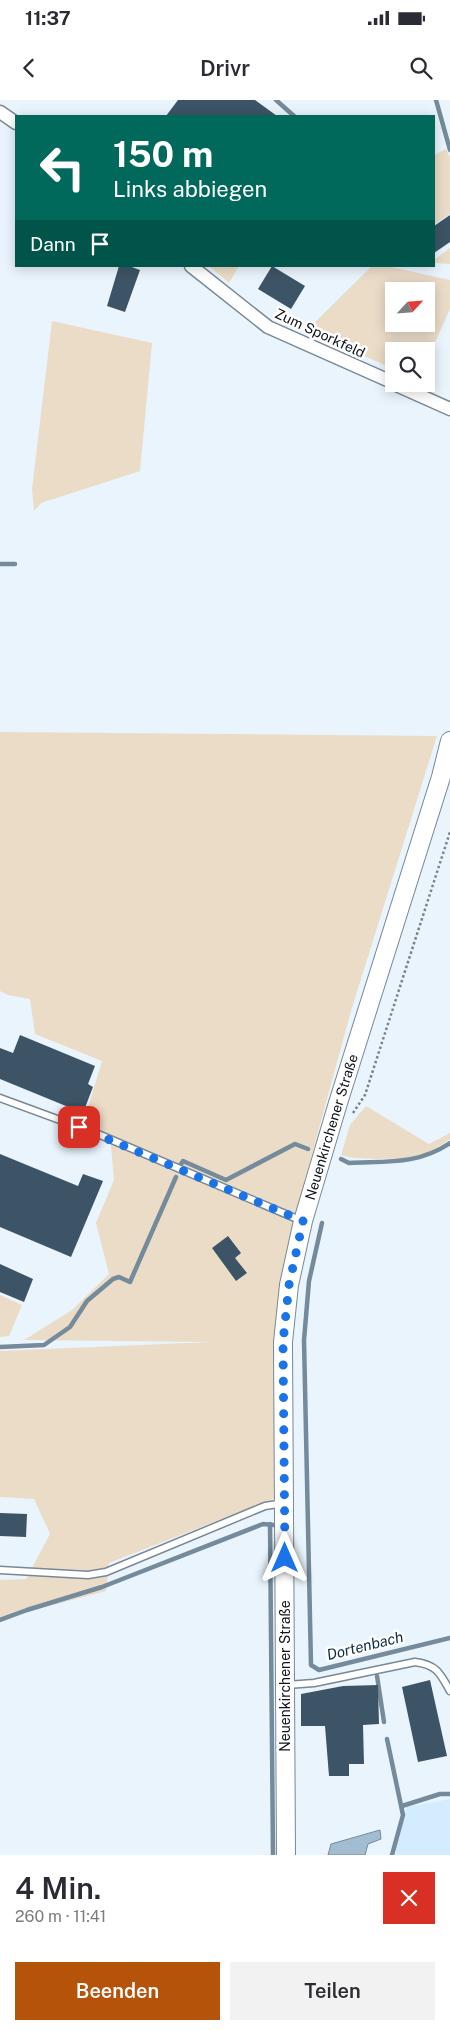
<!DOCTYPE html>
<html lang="de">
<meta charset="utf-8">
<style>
body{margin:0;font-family:"Public Sans",sans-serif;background:#f2f2f3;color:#2b2b33;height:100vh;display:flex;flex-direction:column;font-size:19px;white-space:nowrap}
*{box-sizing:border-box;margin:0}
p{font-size:16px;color:#7c7c81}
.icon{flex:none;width:28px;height:28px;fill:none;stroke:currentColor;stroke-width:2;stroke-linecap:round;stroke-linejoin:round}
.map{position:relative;height:1755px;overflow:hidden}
.details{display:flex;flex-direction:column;background:#fff;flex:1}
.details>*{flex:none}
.guide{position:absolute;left:15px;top:15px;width:420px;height:152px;border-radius:0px;box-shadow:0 2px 12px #0003;background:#00695c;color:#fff;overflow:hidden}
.needle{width:32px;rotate:64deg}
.tools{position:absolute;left:385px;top:182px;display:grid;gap:10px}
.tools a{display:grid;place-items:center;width:50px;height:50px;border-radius:0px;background:#fff;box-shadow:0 2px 12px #0003;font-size:25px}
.pin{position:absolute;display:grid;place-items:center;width:42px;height:42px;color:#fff;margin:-21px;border-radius:10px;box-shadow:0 2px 8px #0006}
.me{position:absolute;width:55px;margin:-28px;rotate:0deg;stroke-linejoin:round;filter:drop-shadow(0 0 4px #0008)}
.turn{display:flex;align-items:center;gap:18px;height:105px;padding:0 15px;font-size:22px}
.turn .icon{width:65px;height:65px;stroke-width:2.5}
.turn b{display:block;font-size:35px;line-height:42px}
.then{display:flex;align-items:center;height:48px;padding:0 15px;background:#0003;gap:10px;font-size:19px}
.round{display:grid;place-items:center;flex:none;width:52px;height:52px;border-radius:0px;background:#f2f2f3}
.headline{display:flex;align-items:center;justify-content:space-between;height:85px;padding:0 15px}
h1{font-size:30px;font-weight:600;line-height:38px}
.action{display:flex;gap:10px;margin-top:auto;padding:10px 15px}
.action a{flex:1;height:58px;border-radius:0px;background:#b45309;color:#fff;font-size:20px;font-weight:600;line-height:58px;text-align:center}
.action a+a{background:#f2f2f3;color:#2b2b33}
.status{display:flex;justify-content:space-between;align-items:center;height:35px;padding:0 25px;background:#fff;direction:ltr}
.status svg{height:14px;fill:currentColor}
header{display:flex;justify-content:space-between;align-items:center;height:65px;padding:0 15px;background:#fff;font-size:22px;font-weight:600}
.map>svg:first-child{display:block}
</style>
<div class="status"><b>11:37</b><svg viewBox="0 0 49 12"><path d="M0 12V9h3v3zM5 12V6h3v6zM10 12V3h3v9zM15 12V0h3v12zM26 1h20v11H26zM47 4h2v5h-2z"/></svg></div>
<header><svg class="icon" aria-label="back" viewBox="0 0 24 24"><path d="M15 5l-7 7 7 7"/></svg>Drivr<svg class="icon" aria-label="search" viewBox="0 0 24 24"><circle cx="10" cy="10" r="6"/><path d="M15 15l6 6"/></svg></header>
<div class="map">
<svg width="450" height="1755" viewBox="0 0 450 1755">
<rect width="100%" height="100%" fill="#eaf4fd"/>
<polygon fill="#d3ecff" points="450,1699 450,1755 395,1755 407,1707"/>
<g fill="#ebdcc8" fill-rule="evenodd">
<polygon points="446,49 450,57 450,114 435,124 434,55"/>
<polygon points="450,148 450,164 434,163 434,160"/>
<polygon points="209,166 239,166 229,183"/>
<path d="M372 166H386L450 180V209L426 262V251H394V269L306 231ZM394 191H426V224H394Z"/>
<polygon points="52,221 152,243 140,371 41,403 34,411 32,389"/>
<polygon points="0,632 437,636 351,911 296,1113 280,1184 276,1243 278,1397 109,1463 106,1491 0,1519 0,1480 26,1479 50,1434 34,1399 0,1397 0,1251 211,1242 24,1240 72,1210 109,1174 96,1123 114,1080 110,1034 84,1021 102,961 35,934 30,899 8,895 0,891"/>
<path d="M366 1006 429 1044 450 1033V1039C439 1047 428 1054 415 1056 401 1060 353 1060 341 1055L350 1025Z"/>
<polygon points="0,1195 22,1205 9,1236 0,1237"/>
</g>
<polygon fill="#a2bdd2" stroke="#758a9a" points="380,1730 381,1739 368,1744 365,1755 328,1755 331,1744"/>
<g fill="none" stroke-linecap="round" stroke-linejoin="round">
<g stroke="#758a9a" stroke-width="4.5">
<polyline points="276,0 294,16"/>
<polyline points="436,0 450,50"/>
<polyline points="0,464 15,464"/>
<path d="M341 1059 349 1063C387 1061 417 1065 450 1043"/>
<polyline points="181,1064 183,1061 226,1080 295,1044 308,1049"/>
<polyline points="322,1123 309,1181 304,1240 311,1565 319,1570 450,1538"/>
<polyline points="0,1247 44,1245 70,1227 87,1201 113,1179 119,1177 130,1182 176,1077"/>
<polyline points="270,1424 273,1755"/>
<polyline points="0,1520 27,1510 102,1487 263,1424 274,1425"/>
<polyline points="377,1576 384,1622"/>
<polyline points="387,1639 403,1715 392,1755"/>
<polyline points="402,1706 440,1694 450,1694"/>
</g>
</g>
<g fill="#3d5466">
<polygon points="178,0 255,0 277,16 166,16"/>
<polygon points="450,115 450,142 434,153 434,126"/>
<polygon points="119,166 129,166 140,170 125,212 107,206"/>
<polygon points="272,166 305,186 291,209 258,189"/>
<polygon points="20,935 95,966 88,984 93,987 83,1013 0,979 0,948 13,953"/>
<polygon points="0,1054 78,1086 83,1074 103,1081 71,1157 0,1127"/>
<polygon points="228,1136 241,1153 235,1158 247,1173 236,1181 212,1148"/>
<polygon points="0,1164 33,1179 24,1202 0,1192"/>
<polygon points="0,1413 27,1414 26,1437 0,1436"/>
<polygon points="430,1580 447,1656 418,1662 402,1587"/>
<polygon points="378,1585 379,1624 363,1625 364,1664 349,1664 349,1676 329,1676 325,1626 301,1626 301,1594 343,1586"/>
</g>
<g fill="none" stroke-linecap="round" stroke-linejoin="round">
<defs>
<g id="lane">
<polyline points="0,998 98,1034 302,1121"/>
<polyline points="0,1470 88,1475 106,1472 265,1406 284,1403"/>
<path d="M287 1585 314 1583 415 1562C437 1565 440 1573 450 1591"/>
</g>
<g id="street">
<polyline points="0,12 16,23"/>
<polyline points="191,166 268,227 394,283"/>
<polyline points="394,284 450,309"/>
</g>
<g id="secondary">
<path id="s1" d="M286 1755 283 1242 289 1185 303 1121 338 1003 441 677 450 641"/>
</g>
</defs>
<use href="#lane" stroke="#788895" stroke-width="9"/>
<use href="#street" stroke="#788895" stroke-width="15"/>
<use href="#secondary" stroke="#788895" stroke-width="20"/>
<polyline stroke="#798288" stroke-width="2.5" stroke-dasharray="2.5 2.5" stroke-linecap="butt" points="353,1013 365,995 450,732"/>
<use href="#lane" stroke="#fff" stroke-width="6"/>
<use href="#street" stroke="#fff" stroke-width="12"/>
<use href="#secondary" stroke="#fff" stroke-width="18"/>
</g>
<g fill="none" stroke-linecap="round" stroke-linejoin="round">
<polyline stroke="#1a73e8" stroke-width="9" stroke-dasharray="0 16.2" points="79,1027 303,1121 289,1185 283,1242 285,1458"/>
</g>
<g text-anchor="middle" stroke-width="5" stroke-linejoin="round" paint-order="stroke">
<g font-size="14" fill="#0d1418" stroke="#fff">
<text transform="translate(320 233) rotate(25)" y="5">Zum Sporkfeld</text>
<text dy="5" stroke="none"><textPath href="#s1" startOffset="734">Neuenkirchener Straße</textPath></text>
<text transform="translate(285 1576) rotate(-90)" y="5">Neuenkirchener Straße</text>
</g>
<g font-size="15" font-style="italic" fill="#0a2e44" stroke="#fff">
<text transform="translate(365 1546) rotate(-14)" y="5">Dortenbach</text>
</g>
</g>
</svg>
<div class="tools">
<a><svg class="needle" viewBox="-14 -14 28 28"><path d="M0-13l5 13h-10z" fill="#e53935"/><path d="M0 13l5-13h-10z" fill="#7c7c81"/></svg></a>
<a><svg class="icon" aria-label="search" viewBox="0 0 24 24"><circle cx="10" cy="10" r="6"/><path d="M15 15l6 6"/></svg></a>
</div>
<div class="pin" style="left:79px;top:1027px;background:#d93025"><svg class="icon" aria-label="arrive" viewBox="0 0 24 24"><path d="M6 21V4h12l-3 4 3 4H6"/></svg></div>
<svg class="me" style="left:285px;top:1458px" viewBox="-20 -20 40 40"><path d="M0-17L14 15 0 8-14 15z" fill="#1a73e8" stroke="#fff" stroke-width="4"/></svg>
<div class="guide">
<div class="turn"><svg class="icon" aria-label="left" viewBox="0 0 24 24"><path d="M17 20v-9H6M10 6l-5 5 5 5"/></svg><div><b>150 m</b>Links abbiegen</div></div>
<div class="then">Dann<svg class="icon" aria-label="arrive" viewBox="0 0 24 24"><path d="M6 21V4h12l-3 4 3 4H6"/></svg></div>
</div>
</div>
<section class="details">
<div class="headline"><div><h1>4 Min.</h1><p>260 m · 11:41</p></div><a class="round" style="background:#d93025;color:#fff"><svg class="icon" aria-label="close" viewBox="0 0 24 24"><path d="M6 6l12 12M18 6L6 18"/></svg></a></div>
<div class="action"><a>Beenden</a><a>Teilen</a></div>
</section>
